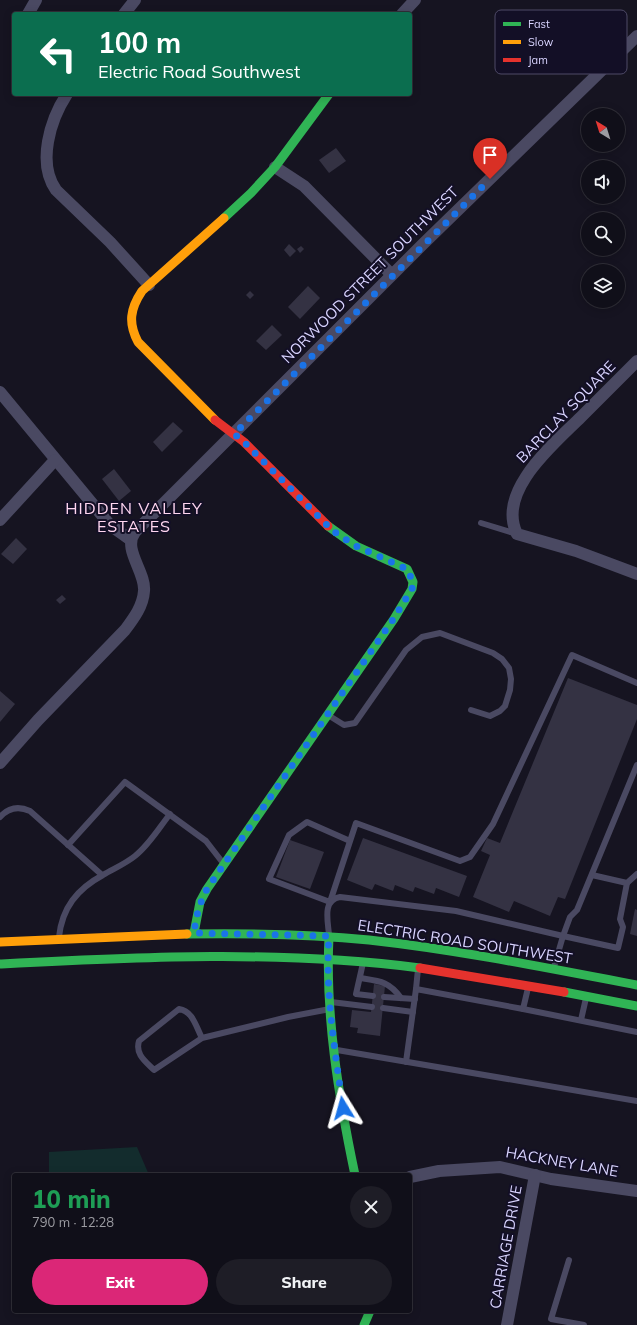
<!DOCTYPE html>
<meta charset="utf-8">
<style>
body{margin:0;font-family:Mulish,sans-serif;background:#1e1d26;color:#f1f3f6;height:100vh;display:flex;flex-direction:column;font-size:15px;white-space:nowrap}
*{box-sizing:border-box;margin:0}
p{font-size:13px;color:#9c9ca2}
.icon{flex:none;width:22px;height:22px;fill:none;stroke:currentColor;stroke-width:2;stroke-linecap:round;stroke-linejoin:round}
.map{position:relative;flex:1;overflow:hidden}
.drawer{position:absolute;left:12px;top:1173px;width:400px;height:140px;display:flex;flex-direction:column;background:#100f19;border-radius:4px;box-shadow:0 2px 10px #0003,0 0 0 1px #302f38}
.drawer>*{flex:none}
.hud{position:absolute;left:12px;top:12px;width:400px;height:84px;border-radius:4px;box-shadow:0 2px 10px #0003,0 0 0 1px #302f38;background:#0b6e4f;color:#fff;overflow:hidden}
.needle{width:26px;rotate:322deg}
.controls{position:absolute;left:581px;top:108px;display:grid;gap:8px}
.controls a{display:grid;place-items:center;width:44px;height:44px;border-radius:50%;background:#100f19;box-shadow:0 2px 10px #0003,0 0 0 1px #302f38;font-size:20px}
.pin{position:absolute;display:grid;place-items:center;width:34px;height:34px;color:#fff;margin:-41px -17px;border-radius:50% 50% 50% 0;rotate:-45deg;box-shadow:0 0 4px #0007}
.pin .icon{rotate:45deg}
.me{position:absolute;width:44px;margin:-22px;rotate:352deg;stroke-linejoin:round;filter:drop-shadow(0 0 3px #0008)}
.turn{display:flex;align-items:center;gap:14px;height:84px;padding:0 20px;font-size:18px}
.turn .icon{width:52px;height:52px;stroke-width:2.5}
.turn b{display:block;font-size:28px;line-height:34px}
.round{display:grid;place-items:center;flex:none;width:42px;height:42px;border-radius:21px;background:#1e1d26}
.overview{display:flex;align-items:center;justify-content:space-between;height:68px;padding:0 20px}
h1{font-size:24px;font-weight:800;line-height:30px;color:#1e9e55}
.button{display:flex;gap:8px;margin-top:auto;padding:8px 20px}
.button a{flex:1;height:46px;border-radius:24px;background:#db2777;color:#fff;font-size:16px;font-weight:800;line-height:46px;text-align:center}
.button a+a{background:#1e1d26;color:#f1f3f6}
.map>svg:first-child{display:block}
</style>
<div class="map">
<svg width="637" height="1325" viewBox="0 0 637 1325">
<rect width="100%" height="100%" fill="#161421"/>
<polygon fill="#132c2d" points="137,1147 149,1175 49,1175 49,1152"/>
<g fill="#343243">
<polygon points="336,148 346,161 329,173 319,160"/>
<polygon points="289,244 296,251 290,257 284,250"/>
<polygon points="301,246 304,249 300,253 297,249"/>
<polygon points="308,286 320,298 300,319 288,307"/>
<polygon points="250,291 254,295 250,299 246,295"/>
<polygon points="272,325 282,335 266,350 256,341"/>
<polygon points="173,422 183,431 162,452 153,442"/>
<polygon points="114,469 131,491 119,501 102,479"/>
<polygon points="16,538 27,549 13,564 1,554"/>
<polygon points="62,595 66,599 60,604 56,600"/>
<polygon points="568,678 637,705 637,719 565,899 558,897 550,916 514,901 509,912 473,897 490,855 481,851 487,838 500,843"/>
<polygon points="0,691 15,704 0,722"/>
<polygon points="363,838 467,876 459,897 436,888 434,894 415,887 413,892 395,885 393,891 375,884 372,890 347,880"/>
<polygon points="290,840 324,852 310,889 276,877"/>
<polygon points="635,909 637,910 637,936 630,934"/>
<polygon points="374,984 385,986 380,1036 357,1033 358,1028 350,1027 352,1010 371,1012"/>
</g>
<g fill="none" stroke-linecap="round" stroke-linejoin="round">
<g stroke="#4a4962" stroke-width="6">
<polyline points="481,523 517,534"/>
<polyline points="328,715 344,725 355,723 406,650 422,637 440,633 493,653 502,659 509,668 511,679 510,690 505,706 500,711 490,716 471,710"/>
<path d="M0 817C9 807 19 806 30 811L102 875"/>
<polyline points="350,841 307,822 289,835 269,879 330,902 356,823 460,861 470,857 493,824 572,655 637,683"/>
<polyline points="68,845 125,782 206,841 223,863"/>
<polyline points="592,875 627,883 637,874"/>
<path d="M329 935C328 921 322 900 340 897L456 911 563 936 570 917 577 910 637 765"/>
<path d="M59 937C62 908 77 889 103 875 113 869 125 864 135 856 149 845 159 828 170 814"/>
<polyline points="363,963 356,994 373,996"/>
<polyline points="554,967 563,936 618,948 623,927 620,919 627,883"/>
<path d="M360 978C379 981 389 981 401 998"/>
<polyline points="416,989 418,969"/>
<polyline points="384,997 415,999"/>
<polyline points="331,1002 372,1007"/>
<polyline points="383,1008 413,1012"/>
<polyline points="523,1009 637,1032"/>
<polyline points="581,1020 586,998"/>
<path d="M202 1038C196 1027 193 1011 179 1009L139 1041C135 1054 145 1061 154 1070L202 1038 288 1017 330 1009"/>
<polyline points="337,1050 637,1101"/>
<polyline points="406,1062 416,989 523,1009 528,988"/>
<polyline points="569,1260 551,1319 584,1325"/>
</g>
<g stroke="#4a4962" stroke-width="12">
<polyline points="28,14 36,0"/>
<polyline points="124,14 135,0"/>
<polyline points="402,14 415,0"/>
<path d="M67 94C50 120 37 163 56 190L110 242 149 285"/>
<polyline points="275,167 304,186 392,275"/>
<path d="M637 361C618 380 599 399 581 417 554 444 496 491 517 534L576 551 637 574"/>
<polyline points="0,392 110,525 131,540"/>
<polyline points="0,520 55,460"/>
<path d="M0 763 38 720 125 630C134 618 143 606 144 591 146 572 122 549 135 532L423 244 637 36"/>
<polyline points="410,1177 439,1171 500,1167 551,1179 637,1191"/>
<polyline points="507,1325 535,1175"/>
</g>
<g stroke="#30b455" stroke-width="9">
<polyline points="224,218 251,193 275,167 329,94"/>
<polyline points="194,933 200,902 207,889 394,619 412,589 413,582 407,569 356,546 328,526"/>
<path d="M187 934C248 933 309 934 369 940 459 950 548 968 637 985"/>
<path d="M329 937C325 1015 339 1099 355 1175"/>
<path d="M0 964C141 957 280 950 420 968"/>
<polyline points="564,992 637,1006"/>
<polyline points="364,1325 370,1311"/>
</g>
<g stroke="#ff9f0a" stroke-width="9">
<path d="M215 420 138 342C128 323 130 309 142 291L224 218"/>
<polyline points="0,942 187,934"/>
</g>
<g stroke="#e5322d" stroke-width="9">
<polyline points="215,420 244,442 328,526"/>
<polyline points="420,968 564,992"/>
</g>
</g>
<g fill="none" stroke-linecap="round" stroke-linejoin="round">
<path stroke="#1a73e8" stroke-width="7" stroke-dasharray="0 12.6" d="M343 1108C335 1051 325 994 329 936L194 933C196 917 199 904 207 889L394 618 412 589 413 582 407 569 356 546 333 531 244 442 234 434 490 179"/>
</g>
<g text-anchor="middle" stroke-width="4" stroke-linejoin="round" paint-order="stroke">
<g font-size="15" fill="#d9d4ff" stroke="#130f26">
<text transform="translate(370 275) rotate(-45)" y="5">NORWOOD STREET SOUTHWEST</text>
<text transform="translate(566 412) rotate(-46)" y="5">BARCLAY SQUARE</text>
<text transform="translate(465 942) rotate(9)" y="5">ELECTRIC ROAD SOUTHWEST</text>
<text transform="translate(562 1162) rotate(10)" y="5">HACKNEY LANE</text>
<text transform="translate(506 1247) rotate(-80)" y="5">CARRIAGE DRIVE</text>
</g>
<g font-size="16" letter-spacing="1" fill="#ffd6f0" stroke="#130f26">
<text x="134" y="514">HIDDEN VALLEY<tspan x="134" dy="18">ESTATES</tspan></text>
</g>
</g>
<rect x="495" y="10" width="132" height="64" rx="6" fill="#130f26" stroke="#4e4a67" stroke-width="1"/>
<rect x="503" y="22" width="18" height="4" fill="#30b455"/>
<rect x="503" y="40" width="18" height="4" fill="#ff9f0a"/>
<rect x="503" y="58" width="18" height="4" fill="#e5322d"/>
<g font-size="11" fill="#d9d4ff">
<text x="528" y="28">Fast</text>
<text x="528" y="46">Slow</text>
<text x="528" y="64">Jam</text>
</g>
</svg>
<div class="controls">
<a><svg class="needle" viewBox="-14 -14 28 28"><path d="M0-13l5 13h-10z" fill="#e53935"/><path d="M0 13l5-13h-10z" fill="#9c9ca2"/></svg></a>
<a><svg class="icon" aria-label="sound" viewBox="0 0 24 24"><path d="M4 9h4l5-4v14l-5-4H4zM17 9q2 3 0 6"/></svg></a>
<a><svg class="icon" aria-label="search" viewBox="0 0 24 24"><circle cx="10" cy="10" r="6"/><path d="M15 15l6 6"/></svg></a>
<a><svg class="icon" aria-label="layers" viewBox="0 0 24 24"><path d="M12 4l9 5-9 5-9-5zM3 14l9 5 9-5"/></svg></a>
</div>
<div class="pin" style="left:490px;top:179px;background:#d93025"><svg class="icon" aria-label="arrive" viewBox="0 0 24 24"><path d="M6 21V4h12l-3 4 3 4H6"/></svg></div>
<svg class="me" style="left:343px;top:1108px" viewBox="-20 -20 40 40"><path d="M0-17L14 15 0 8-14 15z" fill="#1a73e8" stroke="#fff" stroke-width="4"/></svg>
<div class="hud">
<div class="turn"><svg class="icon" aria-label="left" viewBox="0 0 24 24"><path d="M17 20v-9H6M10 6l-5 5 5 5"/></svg><div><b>100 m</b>Electric Road Southwest</div></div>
</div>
<section class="drawer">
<div class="overview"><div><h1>10 min</h1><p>790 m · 12:28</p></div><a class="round"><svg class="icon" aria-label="close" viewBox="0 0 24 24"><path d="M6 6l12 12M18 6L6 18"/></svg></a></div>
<div class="button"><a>Exit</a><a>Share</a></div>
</section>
</div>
